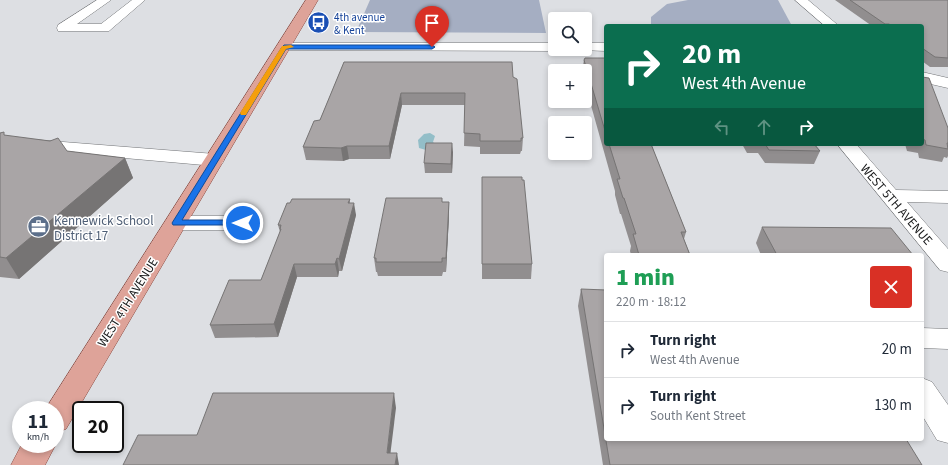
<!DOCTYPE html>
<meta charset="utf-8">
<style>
body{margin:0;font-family:"Source Sans 3",sans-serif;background:#f2f2f3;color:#1f2937;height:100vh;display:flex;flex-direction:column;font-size:15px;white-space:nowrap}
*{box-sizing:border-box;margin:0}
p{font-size:13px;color:#747a83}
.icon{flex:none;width:22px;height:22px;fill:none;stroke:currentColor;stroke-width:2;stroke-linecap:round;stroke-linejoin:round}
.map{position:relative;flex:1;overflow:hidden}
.drawer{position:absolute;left:604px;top:253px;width:320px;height:188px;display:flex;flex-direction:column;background:#fff;border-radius:4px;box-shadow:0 2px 6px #0003}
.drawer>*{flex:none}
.top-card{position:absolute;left:604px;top:24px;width:320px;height:122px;border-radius:4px;box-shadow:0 2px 6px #0003;background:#0b6e4f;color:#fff;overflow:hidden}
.fabs{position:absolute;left:548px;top:12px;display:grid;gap:8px}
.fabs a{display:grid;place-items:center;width:44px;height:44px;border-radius:4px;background:#fff;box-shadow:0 2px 6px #0003;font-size:20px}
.speed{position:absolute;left:12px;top:401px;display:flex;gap:8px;font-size:20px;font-weight:700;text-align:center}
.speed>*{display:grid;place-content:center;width:52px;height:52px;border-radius:50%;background:#fff;box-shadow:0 2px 6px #0003;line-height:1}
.speed small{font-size:10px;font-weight:400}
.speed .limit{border:2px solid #111;border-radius:6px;background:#fff;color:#111}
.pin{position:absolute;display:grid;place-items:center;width:34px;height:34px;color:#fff;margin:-41px -17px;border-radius:50% 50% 50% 0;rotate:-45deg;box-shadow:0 0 4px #0007}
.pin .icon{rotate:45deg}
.me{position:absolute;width:44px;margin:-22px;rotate:270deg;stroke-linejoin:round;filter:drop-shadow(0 0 3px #0008)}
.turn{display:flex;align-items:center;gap:14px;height:84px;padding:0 12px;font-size:18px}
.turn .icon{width:52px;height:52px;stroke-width:2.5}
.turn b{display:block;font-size:28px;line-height:34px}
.lanes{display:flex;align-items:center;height:38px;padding:0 12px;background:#0003;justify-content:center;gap:20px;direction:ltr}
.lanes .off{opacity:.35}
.round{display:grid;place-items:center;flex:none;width:42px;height:42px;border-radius:4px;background:#f2f2f3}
.summary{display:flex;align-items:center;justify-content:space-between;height:68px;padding:0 12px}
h1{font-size:24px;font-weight:800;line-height:30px;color:#1e9e55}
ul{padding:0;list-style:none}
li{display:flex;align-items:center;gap:12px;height:56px;padding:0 12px;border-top:1px solid #e0e1e3}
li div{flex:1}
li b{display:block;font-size:15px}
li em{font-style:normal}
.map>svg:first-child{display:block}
</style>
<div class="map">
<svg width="948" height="465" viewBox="0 0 948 465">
<rect width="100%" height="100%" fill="#dddfe3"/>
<g fill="#a5aec2">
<polygon points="370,0 539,0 546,33 356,32"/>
<polygon points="688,0 778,0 792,26 651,26 651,17 667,4"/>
</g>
<polygon fill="#93bec8" points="430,133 435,136 433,142 435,144 426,150 419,148 418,140 424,134"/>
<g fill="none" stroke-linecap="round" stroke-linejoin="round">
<defs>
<g id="minor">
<polygon points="97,0 111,0 77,24 101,24 132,0 145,0 109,31 58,31 57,28 58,25"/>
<polygon points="795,0 808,0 839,26 825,26"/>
<polygon points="285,43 555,43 555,49 561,49 555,51 280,50 278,47 280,44"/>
<polygon points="585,43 606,43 606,51 580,50 585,49"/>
<polygon points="922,72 948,78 948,88 922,82"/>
<polygon points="0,137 215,154 222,156 224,160 222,164 215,166 0,147"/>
<polygon points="837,144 856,144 896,190 948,191 948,203 907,202 948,249 948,272 940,270"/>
<polygon points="176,216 243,216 251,218 254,223 251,228 243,230 176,230 168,228 165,223 168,218"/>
<polygon points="922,328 948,329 948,349 922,348"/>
<polygon points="922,378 932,382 948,405 948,443 937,440 922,415"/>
</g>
<g id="major">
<polygon points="306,0 318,0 66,429 55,433 55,410 45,410"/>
<polygon points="55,443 56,444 45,465 11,465 22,444 55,444"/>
</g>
</defs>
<use href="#minor" stroke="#727477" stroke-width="1"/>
<use href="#major" stroke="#8a4a40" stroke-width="1"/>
<use href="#minor" fill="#fff" fill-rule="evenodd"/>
<use href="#major" fill="#dea399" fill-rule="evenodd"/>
</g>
<g fill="#918e8f">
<polygon points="835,0 948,0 948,67 930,67 922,61 922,26 872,26"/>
<polygon points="606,58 606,144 651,144 686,232 684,239 690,255 631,255 630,251 631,246 621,214 620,214 615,195 615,191 585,84 585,71 582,71 584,60"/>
<polygon points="344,62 513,77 523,138 522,151 521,151 520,154 480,154 480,147 464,146 465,105 402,105 390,159 349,159 343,161 306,160 303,147 320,120"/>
<polygon points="922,77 948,128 948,156 947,158 944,157 942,162 919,158 918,153 907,151 905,144 922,144"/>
<polygon points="0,133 6,136 67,151 125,158 133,178 19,279 0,277"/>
<polygon points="742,144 814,144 820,151 814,164 765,163 758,153 747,153"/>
<polygon points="453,152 452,173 425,173 424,163"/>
<polygon points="482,177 532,264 531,279 482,279"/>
<polygon points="442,198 442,202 449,202 449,216 446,272 443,272 442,276 378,276 377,272 376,272 374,258"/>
<polygon points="350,199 350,203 356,215 342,271 339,271 338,277 297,277 278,337 215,338 210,325 261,280 280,232 278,225"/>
<polygon points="762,227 913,255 761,255 756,243"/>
<polygon points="581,289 922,465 603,465 578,306"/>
</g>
<g fill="#767474">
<polygon points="401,93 402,105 390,159 389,146"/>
<polygon points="452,143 453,152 452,173 451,164"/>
<polygon points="347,146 349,159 343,161 341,148"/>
<polygon points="125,158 133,178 19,279 6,258"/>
<polygon points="449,202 449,216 446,272 446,258"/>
<polygon points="354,203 356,215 342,271 339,259"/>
<polygon points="337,258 339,271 338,277 335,264"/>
<polygon points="294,264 297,277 278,337 274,324"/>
<polygon points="394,393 396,408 389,465 387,453"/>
<polygon points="397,453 399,465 395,465"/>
</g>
<g fill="#a9a5a6" stroke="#767474">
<polygon points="850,0 948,0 948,58 935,57 922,48 922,26 892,26 889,24 885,24"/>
<polygon points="585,58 606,58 606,134 584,60"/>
<polygon points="344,62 512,62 513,77 517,79 523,138 521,138 521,141 480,141 480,134 464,133 465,93 401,93 389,146 347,146 341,148 303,147 314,121 320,120"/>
<polygon points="922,77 929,78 948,128 948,143 947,143 948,149 926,145 925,140 922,139"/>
<polygon points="4,132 4,135 50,141 58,138 67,151 125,158 6,258 0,257 0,133"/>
<polygon points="426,143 452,143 451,164 424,163"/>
<polygon points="609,144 651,144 686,232 681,232 690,255 639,255 633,234 636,234 624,198 623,198 617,179 620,179"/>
<polygon points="765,144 814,144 820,151 769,150"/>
<polygon points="482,177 522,177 522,180 524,180 532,264 482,264"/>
<polygon points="386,198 442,198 442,202 449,202 446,258 442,258 442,262 376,262 376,258 374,258"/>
<polygon points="292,199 350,199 348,203 354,203 339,259 337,258 335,264 294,264 274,324 210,325 229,280 261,280 281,229 280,229 281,225 278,225 287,203 290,203"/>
<polygon points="762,227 891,228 913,255 777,255"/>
<polygon points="581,289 606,290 606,439 906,439 922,465 610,465"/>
<polygon points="213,393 394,393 387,453 397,453 395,465 123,465 138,435 197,435"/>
</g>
<polygon fill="#1a73e8" stroke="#114b97" points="284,45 432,45 435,47 432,49 286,49 182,220 243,220 247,223 243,225 173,225 172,223 282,47"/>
<polygon fill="#f59e0b" points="291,45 294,47 286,49 246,115 241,115 240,113 282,46"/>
<defs>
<symbol id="bus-disc" viewBox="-11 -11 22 22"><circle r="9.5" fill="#1a4fb4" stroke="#fff"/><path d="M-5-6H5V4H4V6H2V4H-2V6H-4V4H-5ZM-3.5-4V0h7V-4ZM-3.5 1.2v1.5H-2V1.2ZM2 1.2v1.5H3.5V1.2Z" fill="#fff"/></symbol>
<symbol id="office-disc" viewBox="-11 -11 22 22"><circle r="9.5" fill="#5c6f8a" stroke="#fff"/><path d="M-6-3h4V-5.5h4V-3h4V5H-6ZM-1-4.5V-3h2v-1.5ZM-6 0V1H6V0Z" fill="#fff"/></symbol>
</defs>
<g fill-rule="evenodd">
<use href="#bus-disc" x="306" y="10" width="25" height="25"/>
<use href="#office-disc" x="26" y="214" width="25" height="25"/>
</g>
<g text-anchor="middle" stroke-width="3" stroke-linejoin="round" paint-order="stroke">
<g font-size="11" fill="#164399" stroke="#fff" text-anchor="start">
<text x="334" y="21">4th avenue<tspan x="334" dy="13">&amp; Kent</tspan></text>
</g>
<g font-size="13" fill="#171819" stroke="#fff">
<text transform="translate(897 204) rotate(49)" y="5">WEST 5TH AVENUE</text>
<text transform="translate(127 302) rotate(-58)" y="5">WEST 4TH AVENUE</text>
</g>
<g font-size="13" fill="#4e5e75" stroke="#fff" text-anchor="start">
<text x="54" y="225">Kennewick School<tspan x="54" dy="15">District 17</tspan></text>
</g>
</g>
</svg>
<div class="fabs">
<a><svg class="icon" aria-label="search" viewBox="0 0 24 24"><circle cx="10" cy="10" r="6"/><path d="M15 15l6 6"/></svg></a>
<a>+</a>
<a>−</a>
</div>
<div class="speed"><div>11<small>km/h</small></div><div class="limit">20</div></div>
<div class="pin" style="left:432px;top:47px;background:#d93025"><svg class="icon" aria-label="arrive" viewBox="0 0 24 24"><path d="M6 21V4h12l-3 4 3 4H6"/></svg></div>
<svg class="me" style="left:243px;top:223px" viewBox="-20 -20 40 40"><circle r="17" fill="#1a73e8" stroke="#fff" stroke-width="3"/><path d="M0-11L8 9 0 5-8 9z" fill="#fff"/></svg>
<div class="top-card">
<div class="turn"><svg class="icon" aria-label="right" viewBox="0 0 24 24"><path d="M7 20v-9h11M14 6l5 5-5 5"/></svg><div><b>20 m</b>West 4th Avenue</div></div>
<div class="lanes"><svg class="icon off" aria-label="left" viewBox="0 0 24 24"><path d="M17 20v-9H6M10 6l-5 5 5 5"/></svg><svg class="icon off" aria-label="ahead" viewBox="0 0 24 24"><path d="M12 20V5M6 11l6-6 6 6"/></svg><svg class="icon" aria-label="right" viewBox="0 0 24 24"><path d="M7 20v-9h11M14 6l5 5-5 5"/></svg></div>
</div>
<section class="drawer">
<div class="summary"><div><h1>1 min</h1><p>220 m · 18:12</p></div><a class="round" style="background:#d93025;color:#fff"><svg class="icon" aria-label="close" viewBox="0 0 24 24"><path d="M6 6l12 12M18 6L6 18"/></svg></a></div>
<ul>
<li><svg class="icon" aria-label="right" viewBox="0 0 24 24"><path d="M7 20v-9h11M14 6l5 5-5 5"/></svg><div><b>Turn right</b><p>West 4th Avenue</p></div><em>20 m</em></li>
<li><svg class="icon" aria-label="right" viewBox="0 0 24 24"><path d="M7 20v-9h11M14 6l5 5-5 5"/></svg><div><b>Turn right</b><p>South Kent Street</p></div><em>130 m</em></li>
</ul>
</section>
</div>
